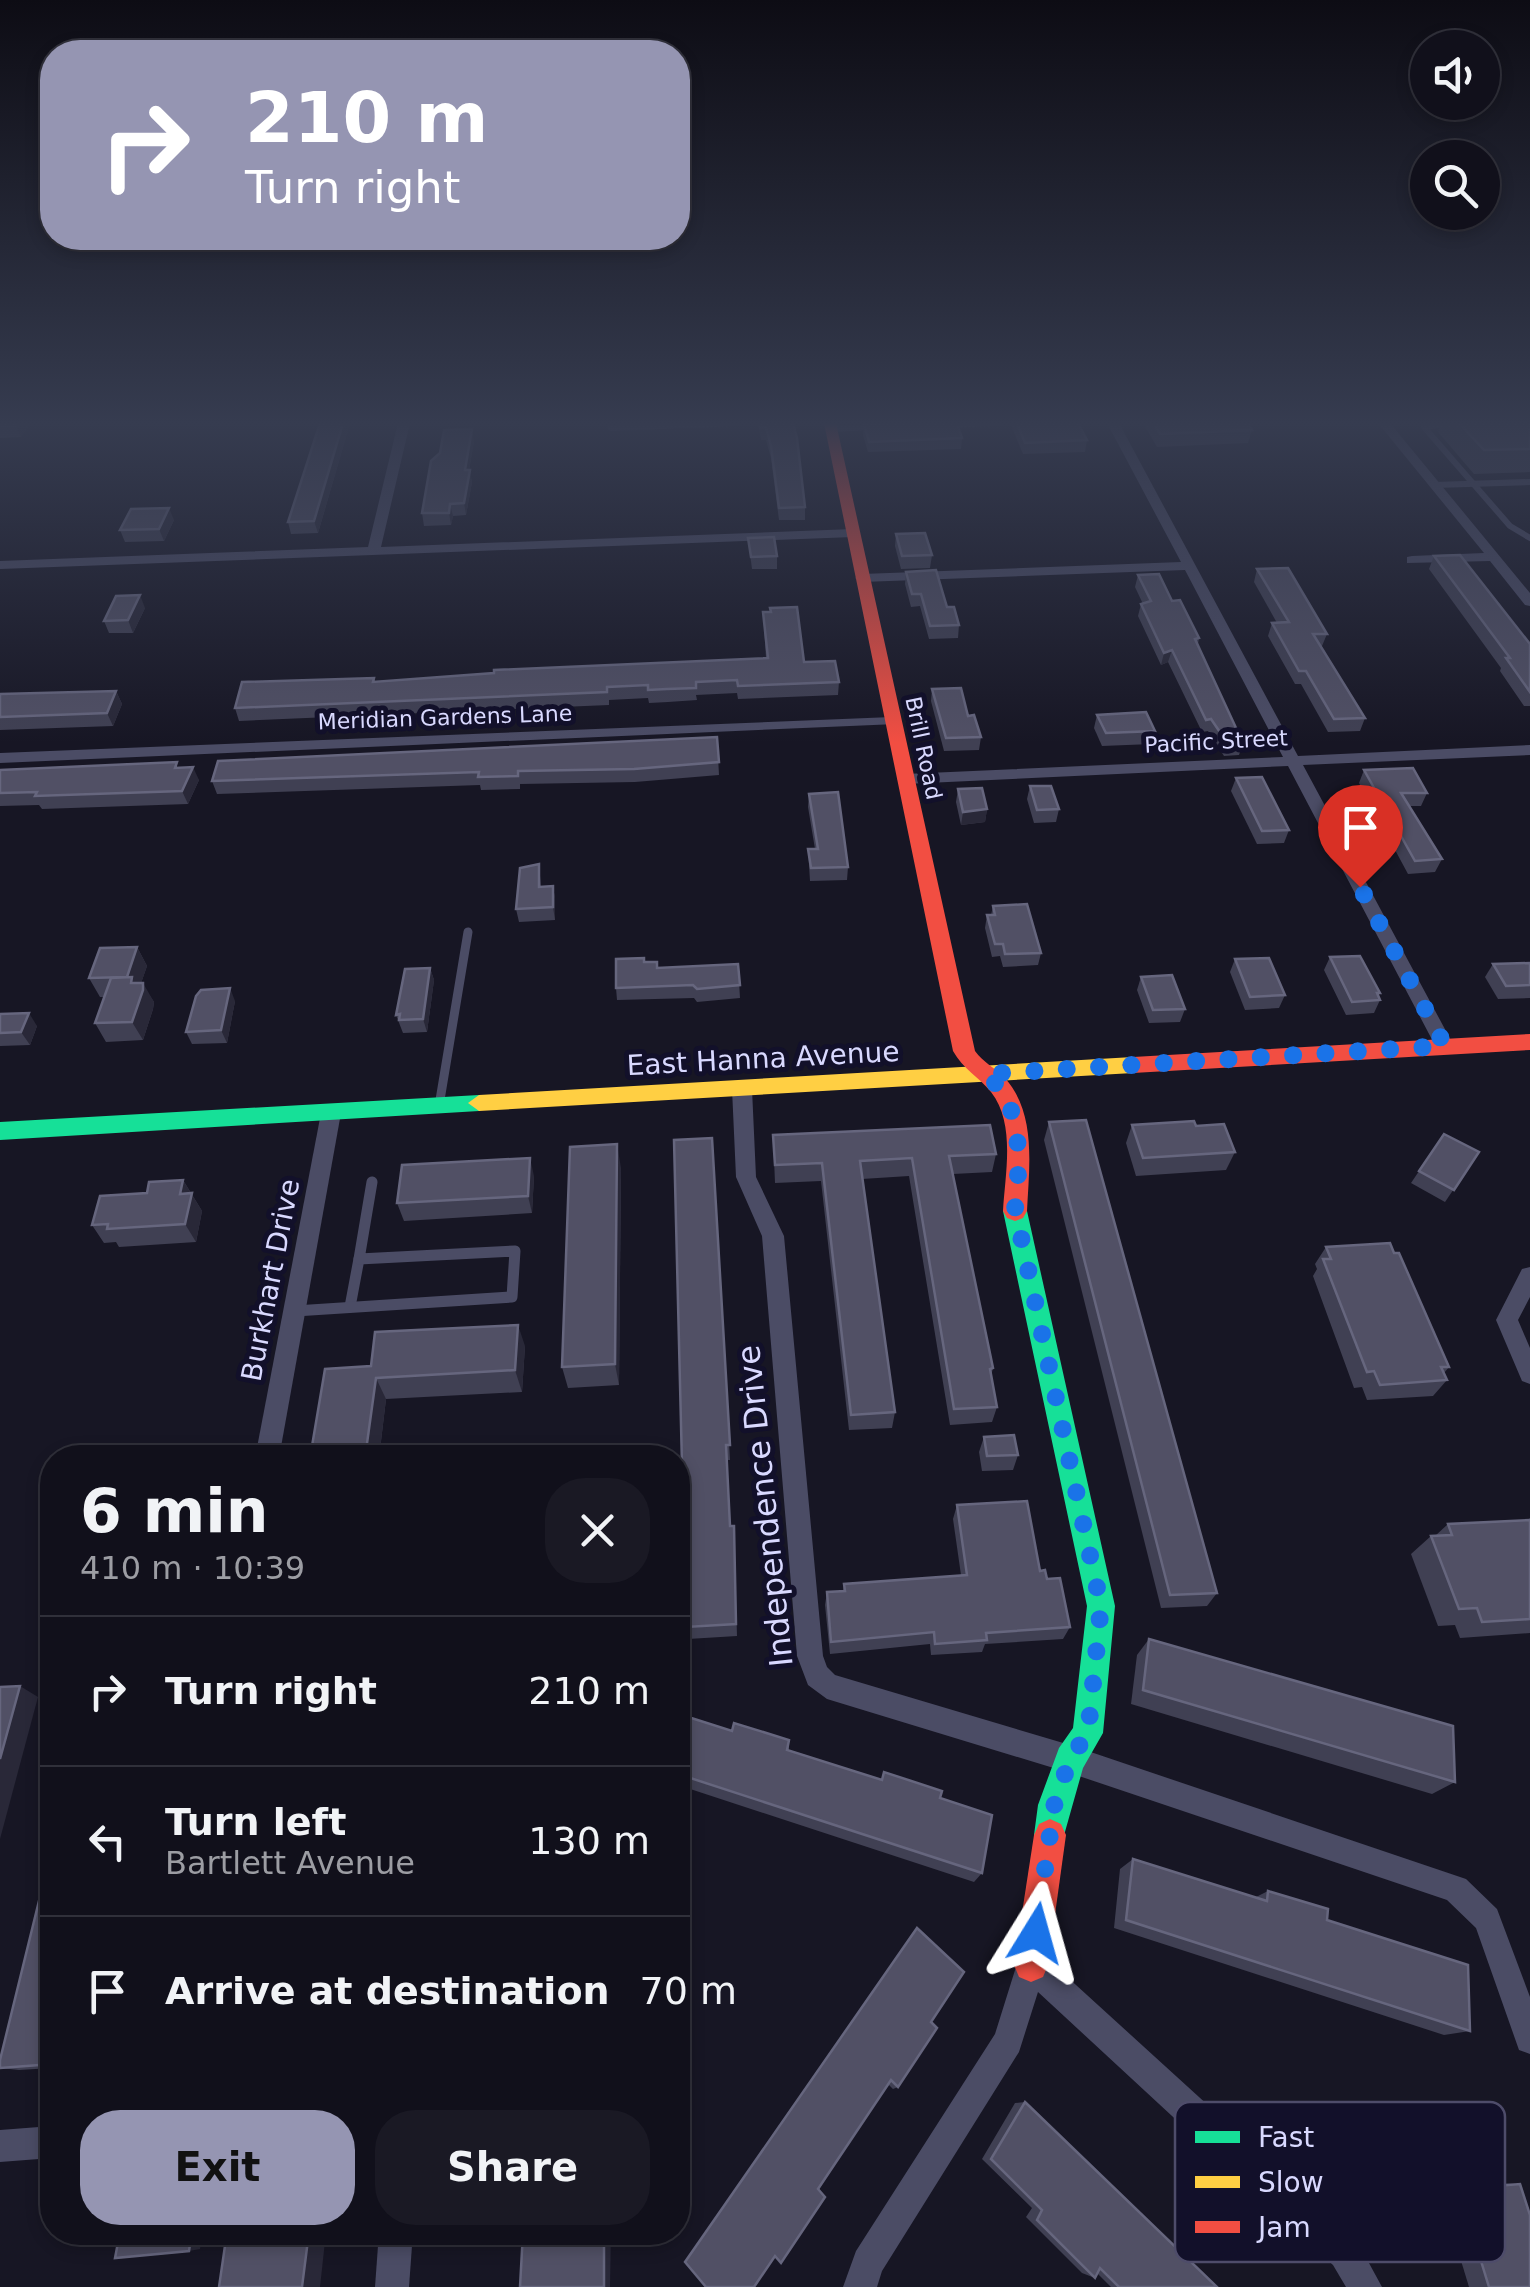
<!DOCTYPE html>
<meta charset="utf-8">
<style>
body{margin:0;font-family:"DejaVu Sans",sans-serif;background:#1a1924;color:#f1f3f6;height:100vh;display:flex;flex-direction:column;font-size:38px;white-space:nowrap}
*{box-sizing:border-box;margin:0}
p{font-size:32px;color:#9c9da3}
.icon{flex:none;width:55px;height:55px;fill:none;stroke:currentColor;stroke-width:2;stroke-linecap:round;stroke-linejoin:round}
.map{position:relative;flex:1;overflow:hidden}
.sheet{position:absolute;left:40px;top:1445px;width:650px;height:800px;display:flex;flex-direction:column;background:#11101b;border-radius:40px;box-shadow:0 5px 15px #0003,0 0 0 2px #30303a}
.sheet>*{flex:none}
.top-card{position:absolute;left:40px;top:40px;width:650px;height:210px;border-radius:40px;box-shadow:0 5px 15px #0003,0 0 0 2px #30303a;background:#9595b2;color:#fff;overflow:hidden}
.fabs{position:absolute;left:1410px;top:30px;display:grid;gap:20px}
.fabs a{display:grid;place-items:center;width:90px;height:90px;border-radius:50%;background:#11101b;box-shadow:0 5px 15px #0003,0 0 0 2px #30303a;font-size:50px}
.pin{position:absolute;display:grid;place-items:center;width:85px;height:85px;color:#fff;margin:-102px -42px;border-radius:50% 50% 50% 0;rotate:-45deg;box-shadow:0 0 10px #0007}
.pin .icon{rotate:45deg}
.me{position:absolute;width:110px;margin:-55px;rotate:8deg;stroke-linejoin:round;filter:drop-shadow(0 0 8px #0008)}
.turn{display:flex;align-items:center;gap:35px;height:210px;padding:0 40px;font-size:45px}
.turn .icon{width:130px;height:130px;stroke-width:2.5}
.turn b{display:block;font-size:70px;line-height:85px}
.round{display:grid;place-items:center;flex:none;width:105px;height:105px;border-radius:40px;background:#1a1924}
.summary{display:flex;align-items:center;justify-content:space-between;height:170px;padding:0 40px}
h1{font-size:60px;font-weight:600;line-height:75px}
.action{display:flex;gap:20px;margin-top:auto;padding:20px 40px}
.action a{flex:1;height:115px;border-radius:40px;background:#9595b2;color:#111;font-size:40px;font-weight:600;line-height:115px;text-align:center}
.action a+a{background:#1a1924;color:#f1f3f6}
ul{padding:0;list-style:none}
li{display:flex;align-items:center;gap:30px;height:150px;padding:0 40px;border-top:2px solid #30303a}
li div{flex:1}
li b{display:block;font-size:38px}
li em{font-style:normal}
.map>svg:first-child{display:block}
</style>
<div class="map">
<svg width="1530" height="2287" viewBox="0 0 1530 2287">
<rect width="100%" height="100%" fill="#171624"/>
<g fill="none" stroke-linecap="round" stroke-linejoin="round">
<g stroke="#4b4c65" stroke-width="6">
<polyline points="1454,423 1424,427 1510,526 1530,538"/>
<polyline points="611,428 737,423"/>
<polyline points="1434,485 1530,482"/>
</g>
<polyline stroke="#4b4c65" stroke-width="9" points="439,1106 468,932"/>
<g stroke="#4b4c65" stroke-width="11">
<polyline points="350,1307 359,1259"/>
<polyline points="295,1311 512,1297 515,1251 359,1259 372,1182"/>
</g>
<g fill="#4b4c65" fill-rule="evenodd">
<polygon points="398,423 410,423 381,547 853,529 859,533 853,537 0,569 0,561 368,547"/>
<polygon points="929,423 1005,423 999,426 933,428"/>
<polygon points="1107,423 1119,423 1298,756 1530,745 1530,755 1303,765 1454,1046 1452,1051 1438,1051 1288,766 905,784 897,779 905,774 1283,757 1185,570 862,582 855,578 862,574 1181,562"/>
<polygon points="1378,423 1390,423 1530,593 1530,606 1525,605 1490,561 1407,563 1407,557 1412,556 1484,553"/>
<polygon points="889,424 893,425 893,429 831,432 825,429 831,426"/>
<polygon points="892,717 899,721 897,724 0,763 0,753"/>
<polygon points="742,1082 752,1089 756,1177 784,1236 823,1656 827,1667 835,1675 1070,1745 1466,1879 1497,1909 1530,1997 1530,2054 1519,2050 1476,1928 1447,1900 1070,1773 827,1699 808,1685 797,1656 762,1236 736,1177 732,1089"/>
<polygon points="331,1105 341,1113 279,1458 255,1458 321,1113"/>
<polygon points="1530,1267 1530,1297 1518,1320 1530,1348 1530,1384 1522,1381 1496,1320 1522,1269"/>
<polygon points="1031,1950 1042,1954 1357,2241 1382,2287 1346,2287 1333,2265 1038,1992 1019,2052 882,2271 877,2287 843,2287 856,2251 995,2034 1020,1954"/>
<polygon points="52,2126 52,2158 0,2162 0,2130"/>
<polygon points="379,2232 413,2232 409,2287 375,2287"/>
</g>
<g fill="#16e098" fill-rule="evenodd">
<polygon points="479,1095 490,1103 479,1111 0,1140 0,1122"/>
<polygon points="1015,1201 1023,1204 1027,1211 1115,1606 1103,1733 1083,1768 1061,1846 1050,1851 1039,1846 1034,1835 1038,1805 1059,1748 1073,1728 1087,1606 1003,1211 1007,1204"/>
</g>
<polygon fill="#ffcf43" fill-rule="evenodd" points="1133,1057 1144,1065 1133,1073 479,1111 468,1103 479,1095"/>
<g fill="#f24e42" fill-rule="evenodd">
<path d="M824 423H836L975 1051C983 1062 995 1068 1005 1078 1037 1114 1029 1167 1027 1211L1023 1218 1015 1221 1007 1218 1003 1211C1005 1174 1016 1124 991 1092 979 1077 963 1069 953 1051Z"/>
<polygon points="1530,1034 1530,1050 1133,1073 1122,1065 1133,1057"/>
<polygon points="1050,1819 1061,1824 1066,1835 1048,1965 1043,1977 1031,1982 1019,1977 1014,1965 1034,1835 1039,1824"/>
</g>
</g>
<g fill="#404053">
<polygon points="0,423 30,423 21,437 0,438"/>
<polygon points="320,423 350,423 318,533 291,534 288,522"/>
<polygon points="758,423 793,423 805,507 805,520 779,520 771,458 766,440 761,440"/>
<polygon points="1010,423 1078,423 1087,440 1085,452 1023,454"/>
<polygon points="1143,423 1248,423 1252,430 1248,443 1157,447"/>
<polygon points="1441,423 1530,423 1530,472 1474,474 1438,432"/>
<polygon points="864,424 962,438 961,449 868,452 863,435"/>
<polygon points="474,441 469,470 472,482 466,515 453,516 451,525 424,526 422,513"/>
<polygon points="174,520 164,541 125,542 120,530"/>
<polygon points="896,534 932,555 930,568 901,569 895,546"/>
<polygon points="748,538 777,556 777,569 752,569"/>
<polygon points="1434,556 1530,644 1530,706 1524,706 1500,671 1501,668 1429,569"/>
<polygon points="1257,569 1327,634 1322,646 1320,646 1365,718 1360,731 1328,732 1301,684 1295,684 1268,636 1272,623 1277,623 1254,582"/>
<polygon points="906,572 947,607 959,625 958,638 929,639 920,606 911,607 905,584"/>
<polygon points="1138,575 1172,601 1199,638 1198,644 1243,743 1239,755 1224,756 1208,731 1202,732 1168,662 1161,665 1138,616 1141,604 1143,604 1135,587"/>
<polygon points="145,608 133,633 109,633 104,621"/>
<polygon points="763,612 804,662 839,682 838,695 738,699 737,693 696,695 697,700 668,702 649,703 648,698 609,700 609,705 239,721 235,708 375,682 766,658"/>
<polygon points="932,689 968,716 981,737 979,750 944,751 931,701"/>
<polygon points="116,691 122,704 113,726 0,730 0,694"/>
<polygon points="1097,715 1155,731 1152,744 1102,746 1094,728"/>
<polygon points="717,737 719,775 635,782 520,784 520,789 481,790 480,785 217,794 212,781"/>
<polygon points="179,767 199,780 188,804 42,809 39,805 0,806 0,770"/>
<polygon points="1364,770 1427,793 1421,806 1409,806 1442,859 1435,872 1408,874 1359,783"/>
<polygon points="1236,778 1289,830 1284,843 1257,844 1231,791"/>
<polygon points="1030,786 1059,809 1056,822 1034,823 1027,799"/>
<polygon points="958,789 987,809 985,822 961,825 956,802"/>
<polygon points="809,794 848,867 847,880 810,881 808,849 815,849 808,807"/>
<polygon points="539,864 541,887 553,886 555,899 555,920 519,922 516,909"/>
<polygon points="993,906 1041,953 1038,965 1003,967 1000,956 992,957 985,928 987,915 991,915"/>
<polygon points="137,947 147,966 141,983 154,1002 153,1009 143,1040 106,1042 95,1023 104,997 100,997 89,978"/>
<polygon points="1330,957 1380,993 1378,996 1380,1000 1374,1013 1346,1015 1324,970"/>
<polygon points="1235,959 1285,995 1279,1008 1245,1010 1230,972"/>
<polygon points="644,962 657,968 738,964 740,998 697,1002 694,998 617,1000 616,988"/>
<polygon points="1530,963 1530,998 1498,999 1485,977 1493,964"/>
<polygon points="430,968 434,980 427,1032 403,1033 396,1015"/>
<polygon points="1141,977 1185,1009 1180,1022 1149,1023 1137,990"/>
<polygon points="235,1001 227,1043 192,1044 186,1032"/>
<polygon points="0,1014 37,1026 30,1045 0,1046"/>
<polygon points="1049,1122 1217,1593 1207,1606 1161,1608 1044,1140"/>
<polygon points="1132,1125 1196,1126 1235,1152 1226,1170 1136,1176 1126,1143"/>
<polygon points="1444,1134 1479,1152 1445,1202 1411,1183"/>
<polygon points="773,1135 996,1154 992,1172 953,1174 993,1368 991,1376 997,1407 992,1422 950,1425 909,1176 862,1179 895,1412 892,1428 849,1430 821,1181 775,1183"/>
<polygon points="712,1138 730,1460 727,1460 730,1526 734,1526 737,1636 688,1639 686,1627"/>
<polygon points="621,1168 619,1385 568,1388 562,1367"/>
<polygon points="534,1176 532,1213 404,1221 397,1203"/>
<polygon points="183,1180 202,1211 196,1242 119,1247 116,1242 104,1243 92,1225 147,1193"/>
<polygon points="1326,1247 1449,1367 1444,1373 1447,1380 1433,1396 1367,1400 1362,1387 1354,1388 1313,1276 1317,1269 1315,1264"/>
<polygon points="525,1346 522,1392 386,1399 379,1458 371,1366"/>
<polygon points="984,1437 1018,1455 1013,1470 982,1471 979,1452"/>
<polygon points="957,1505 1040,1571 1047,1579 1070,1627 1063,1639 985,1644 982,1652 931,1655 930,1644 830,1654 825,1605 827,1592 843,1591 844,1584 961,1575 953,1519"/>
<polygon points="1530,1518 1530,1633 1460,1638 1455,1625 1438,1626 1411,1554 1431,1536 1435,1536 1448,1524 1528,1520"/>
<polygon points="1149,1639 1455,1782 1432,1794 1131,1704 1137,1655"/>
<polygon points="732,1731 789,1740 789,1750 940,1798 982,1873 974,1882 678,1785 678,1740"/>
<polygon points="52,1856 52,2068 19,2070 0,2068"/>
<polygon points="1133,1859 1256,1897 1268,1891 1327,1920 1470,2031 1444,2035 1114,1928 1120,1869"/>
<polygon points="931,2022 898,2087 893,2089 888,2084 775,2256 706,2287"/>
<polygon points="1025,2102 1217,2287 1111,2287 1097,2273 1095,2278 1082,2273 1026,2217 1032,2208 982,2159 1015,2103"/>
<polygon points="1498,2183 1520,2184 1530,2287 1469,2287 1439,2188"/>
</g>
<g fill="#292838">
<polygon points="17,423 30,423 21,437 16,426"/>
<polygon points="343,423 350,423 318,533 314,521"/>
<polygon points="472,429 474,441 467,483 465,470"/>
<polygon points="470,470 472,482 466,515 464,503"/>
<polygon points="450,504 453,516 451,525 449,513"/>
<polygon points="169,508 174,520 164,541 159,529"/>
<polygon points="140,595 145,608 133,633 128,620"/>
<polygon points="1172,650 1168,662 1161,665 1164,653"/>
<polygon points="116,691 122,704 113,726 107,713"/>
<polygon points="193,767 199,780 188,804 182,791"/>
<polygon points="987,809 985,822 961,825 963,812"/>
<polygon points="553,886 555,899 555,920 553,907"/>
<polygon points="137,947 147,966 139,989 143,983 154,1002 153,1009 143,1040 132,1022 127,977"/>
<polygon points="430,968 434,980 427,1032 423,1019"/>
<polygon points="230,988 235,1001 227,1043 221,1030"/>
<polygon points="29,1013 37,1026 30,1045 21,1032"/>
<polygon points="617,1144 621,1168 619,1385 615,1364"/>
<polygon points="530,1158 534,1176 532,1213 528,1196"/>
<polygon points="183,1180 202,1211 196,1242 185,1224 180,1194"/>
<polygon points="518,1325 525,1346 522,1392 515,1370"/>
<polygon points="376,1378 386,1399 379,1458 365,1458"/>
<polygon points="20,1686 38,1697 0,1839 0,1759"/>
<polygon points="192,2232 203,2232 200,2249 189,2251"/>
<polygon points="309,2232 326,2232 320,2287 302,2287"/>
<polygon points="604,2232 611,2232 610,2287 604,2287"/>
</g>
<g fill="#515065" stroke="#66667e" stroke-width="2.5">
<polygon points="0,423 17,423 16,426 0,426"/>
<polygon points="320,423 343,423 314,521 288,522"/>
<polygon points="760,423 793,423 797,438 805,507 779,508 771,446 766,428 761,428"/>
<polygon points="899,423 957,423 962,438 869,442 864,424"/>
<polygon points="1017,423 1078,423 1087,440 1025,443"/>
<polygon points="1154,423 1248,423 1252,430 1160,434"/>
<polygon points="1459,423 1530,423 1530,449 1484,450"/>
<polygon points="472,429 465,470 470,470 464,503 450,504 449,513 422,513 431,461 440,453 444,430"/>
<polygon points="169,508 159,529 120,530 131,509"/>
<polygon points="925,533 932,555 902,556 896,534"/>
<polygon points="774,537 777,556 751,557 748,538"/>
<polygon points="1460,555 1530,644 1530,692 1506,658 1510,658 1434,556"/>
<polygon points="1288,568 1327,634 1313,634 1365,718 1334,719 1306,671 1299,671 1272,623 1289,622 1257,569"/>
<polygon points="936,570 947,607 954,607 959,625 930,626 921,594 912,594 906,572"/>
<polygon points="1159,574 1172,601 1180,600 1199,638 1195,639 1243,743 1228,744 1211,719 1206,720 1172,650 1164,653 1141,604 1151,601 1138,575"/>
<polygon points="140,595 128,620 104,621 116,596"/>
<polygon points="797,607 804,662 835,661 839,682 738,686 737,680 696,682 696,688 667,689 648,690 648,685 607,687 607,692 235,708 242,682 374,678 373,682 494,673 494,670 768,658 763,612 771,612 770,608"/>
<polygon points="961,688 968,716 974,715 981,737 946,738 932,689"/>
<polygon points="116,691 107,713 0,717 0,694"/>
<polygon points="1146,712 1155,731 1106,733 1097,715"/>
<polygon points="717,737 719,762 634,769 518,771 518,776 478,777 479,772 212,781 218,761"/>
<polygon points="177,762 175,768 193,767 182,791 35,796 37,792 0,793 0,770"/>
<polygon points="1413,768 1427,793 1401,793 1442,859 1415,861 1364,770"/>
<polygon points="1262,777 1289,830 1262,831 1236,778"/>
<polygon points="1030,786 1051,786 1059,809 1037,810"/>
<polygon points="982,788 987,809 963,812 958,789"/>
<polygon points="838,792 848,867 811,868 808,849 818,849 809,794"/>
<polygon points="539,864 539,887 553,886 553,907 516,909 520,868"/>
<polygon points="1027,904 1041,953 1005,954 1003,944 995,944 987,915 995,915 993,906"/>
<polygon points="137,947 127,977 89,978 100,948"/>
<polygon points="1360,956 1380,993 1377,993 1380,1000 1352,1002 1330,957"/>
<polygon points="644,958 644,962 657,962 657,968 738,964 740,985 697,989 693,985 616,988 616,959"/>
<polygon points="1269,958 1285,995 1250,997 1235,959"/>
<polygon points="1530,963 1530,985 1506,986 1493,964"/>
<polygon points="430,968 423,1019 399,1020 400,1014 396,1015 405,969"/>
<polygon points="1172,975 1185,1009 1153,1010 1141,977"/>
<polygon points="132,977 131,983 143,983 143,990 132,1022 95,1023 111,978"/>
<polygon points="230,988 221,1030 186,1032 196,996 201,990"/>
<polygon points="29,1013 21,1032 0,1033 0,1014"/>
<polygon points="1086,1120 1217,1593 1170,1595 1049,1122"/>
<polygon points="1194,1121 1196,1126 1224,1124 1235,1152 1143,1158 1132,1125"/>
<polygon points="990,1125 996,1154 949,1156 993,1368 990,1369 997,1407 954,1409 912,1158 860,1161 895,1412 851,1415 822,1163 775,1165 773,1135"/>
<polygon points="1444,1134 1479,1152 1454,1190 1419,1171"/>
<polygon points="712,1138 730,1445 726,1445 730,1526 734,1526 736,1624 686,1627 674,1140"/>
<polygon points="617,1144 615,1364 562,1367 570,1147"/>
<polygon points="530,1158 528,1196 397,1203 402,1165"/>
<polygon points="183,1180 180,1194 192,1193 185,1224 107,1229 108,1224 92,1225 100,1196 147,1193 149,1182"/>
<polygon points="1390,1243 1394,1253 1399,1253 1449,1367 1441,1367 1447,1380 1380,1385 1374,1371 1367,1372 1323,1259 1331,1259 1326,1247"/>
<polygon points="518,1325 515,1370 376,1378 365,1458 310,1458 325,1369 371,1366 375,1332"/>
<polygon points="1014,1435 1018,1455 987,1456 984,1437"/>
<polygon points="1027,1501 1040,1571 1045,1570 1047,1579 1060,1578 1070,1627 986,1633 987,1640 935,1644 934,1632 831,1642 827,1592 845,1591 844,1584 967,1575 957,1505"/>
<polygon points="1530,1520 1530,1619 1482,1622 1477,1608 1459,1609 1431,1536 1452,1535 1448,1524"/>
<polygon points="1149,1639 1453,1726 1455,1782 1143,1690"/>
<polygon points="20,1686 0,1759 0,1687"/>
<polygon points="685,1716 732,1731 734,1723 789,1740 787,1750 882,1780 884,1772 942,1791 940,1798 992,1815 982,1873 678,1774 678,1740"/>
<polygon points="50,1856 52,1856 52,2064 0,2068 0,2060"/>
<polygon points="1133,1859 1267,1901 1268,1891 1328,1909 1327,1920 1468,1965 1470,2031 1126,1920"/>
<polygon points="917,1928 964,1972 931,2022 937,2028 898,2087 891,2080 818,2189 825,2197 781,2263 775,2256 754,2287 706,2287 685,2262"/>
<polygon points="1025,2102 1217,2287 1119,2287 1100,2268 1095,2278 1037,2220 1042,2210 991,2159"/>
<polygon points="1520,2184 1530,2215 1530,2287 1489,2287 1459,2189"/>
<polygon points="120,2232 192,2232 189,2251 115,2258"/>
<polygon points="227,2232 309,2232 302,2287 219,2287"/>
<polygon points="523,2232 604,2232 604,2287 520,2287"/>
</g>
<linearGradient id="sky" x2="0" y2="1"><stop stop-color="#0d0c14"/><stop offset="0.57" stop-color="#363c50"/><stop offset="1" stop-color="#363c50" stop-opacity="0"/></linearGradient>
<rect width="1530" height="743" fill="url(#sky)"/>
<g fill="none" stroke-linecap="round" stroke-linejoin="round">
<path stroke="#1a73e8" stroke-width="18" stroke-dasharray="0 32.4" d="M1036 1933 1054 1806 1070 1759 1088 1733 1101 1606 1015 1209C1020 1167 1025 1100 984 1074L1445 1046 1360 887"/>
</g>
<g text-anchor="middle" stroke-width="10" stroke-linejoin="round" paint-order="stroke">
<g font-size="22" fill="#d9d9ff" stroke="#12102a">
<text transform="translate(445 717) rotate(-2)" y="8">Meridian Gardens Lane</text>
<text transform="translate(1216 741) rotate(-3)" y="8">Pacific Street</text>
<text transform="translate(924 748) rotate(78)" y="8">Brill Road</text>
</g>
<g font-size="28" fill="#d9d9ff" stroke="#12102a">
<text transform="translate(763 1058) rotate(-3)" y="10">East Hanna Avenue</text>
<text transform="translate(270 1280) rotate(-79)" y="10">Burkhart Drive</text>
</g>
<g font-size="32" fill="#d9d9ff" stroke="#12102a">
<text transform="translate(765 1506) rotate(-96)" y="11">Independence Drive</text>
</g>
</g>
<rect x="1175" y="2102" width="330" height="160" rx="15" fill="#12102a" stroke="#4e4c6a" stroke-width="2.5"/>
<rect x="1195" y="2131" width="45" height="12" fill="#16e098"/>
<rect x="1195" y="2176" width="45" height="12" fill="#ffcf43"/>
<rect x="1195" y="2221" width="45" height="12" fill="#f24e42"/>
<g font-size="28" fill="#d9d9ff">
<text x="1258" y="2147">Fast</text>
<text x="1258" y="2192">Slow</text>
<text x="1258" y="2237">Jam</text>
</g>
</svg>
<div class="fabs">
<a><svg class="icon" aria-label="sound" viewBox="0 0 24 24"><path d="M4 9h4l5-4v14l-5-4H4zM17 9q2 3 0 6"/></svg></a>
<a><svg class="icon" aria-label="search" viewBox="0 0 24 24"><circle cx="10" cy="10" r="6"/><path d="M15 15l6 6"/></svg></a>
</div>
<div class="pin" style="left:1360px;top:887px;background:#d93025"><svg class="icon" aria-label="arrive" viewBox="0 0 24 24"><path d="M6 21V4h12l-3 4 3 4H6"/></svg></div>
<svg class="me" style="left:1036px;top:1933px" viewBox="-20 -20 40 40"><path d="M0-17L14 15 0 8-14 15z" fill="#1a73e8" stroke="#fff" stroke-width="4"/></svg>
<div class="top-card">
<div class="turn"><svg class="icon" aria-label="right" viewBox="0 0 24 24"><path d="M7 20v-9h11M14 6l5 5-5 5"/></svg><div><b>210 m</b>Turn right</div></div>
</div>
<section class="sheet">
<div class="summary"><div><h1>6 min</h1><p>410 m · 10:39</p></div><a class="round"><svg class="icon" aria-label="close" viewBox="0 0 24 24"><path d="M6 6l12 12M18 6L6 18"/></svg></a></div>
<ul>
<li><svg class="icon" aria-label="right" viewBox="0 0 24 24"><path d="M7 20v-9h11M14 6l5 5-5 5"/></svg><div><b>Turn right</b></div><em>210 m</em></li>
<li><svg class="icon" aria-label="left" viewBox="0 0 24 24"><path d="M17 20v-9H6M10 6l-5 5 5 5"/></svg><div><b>Turn left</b><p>Bartlett Avenue</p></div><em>130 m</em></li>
<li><svg class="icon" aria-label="arrive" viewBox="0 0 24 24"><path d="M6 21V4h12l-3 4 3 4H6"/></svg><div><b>Arrive at destination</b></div><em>70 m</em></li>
</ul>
<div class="action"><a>Exit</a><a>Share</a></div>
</section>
</div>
